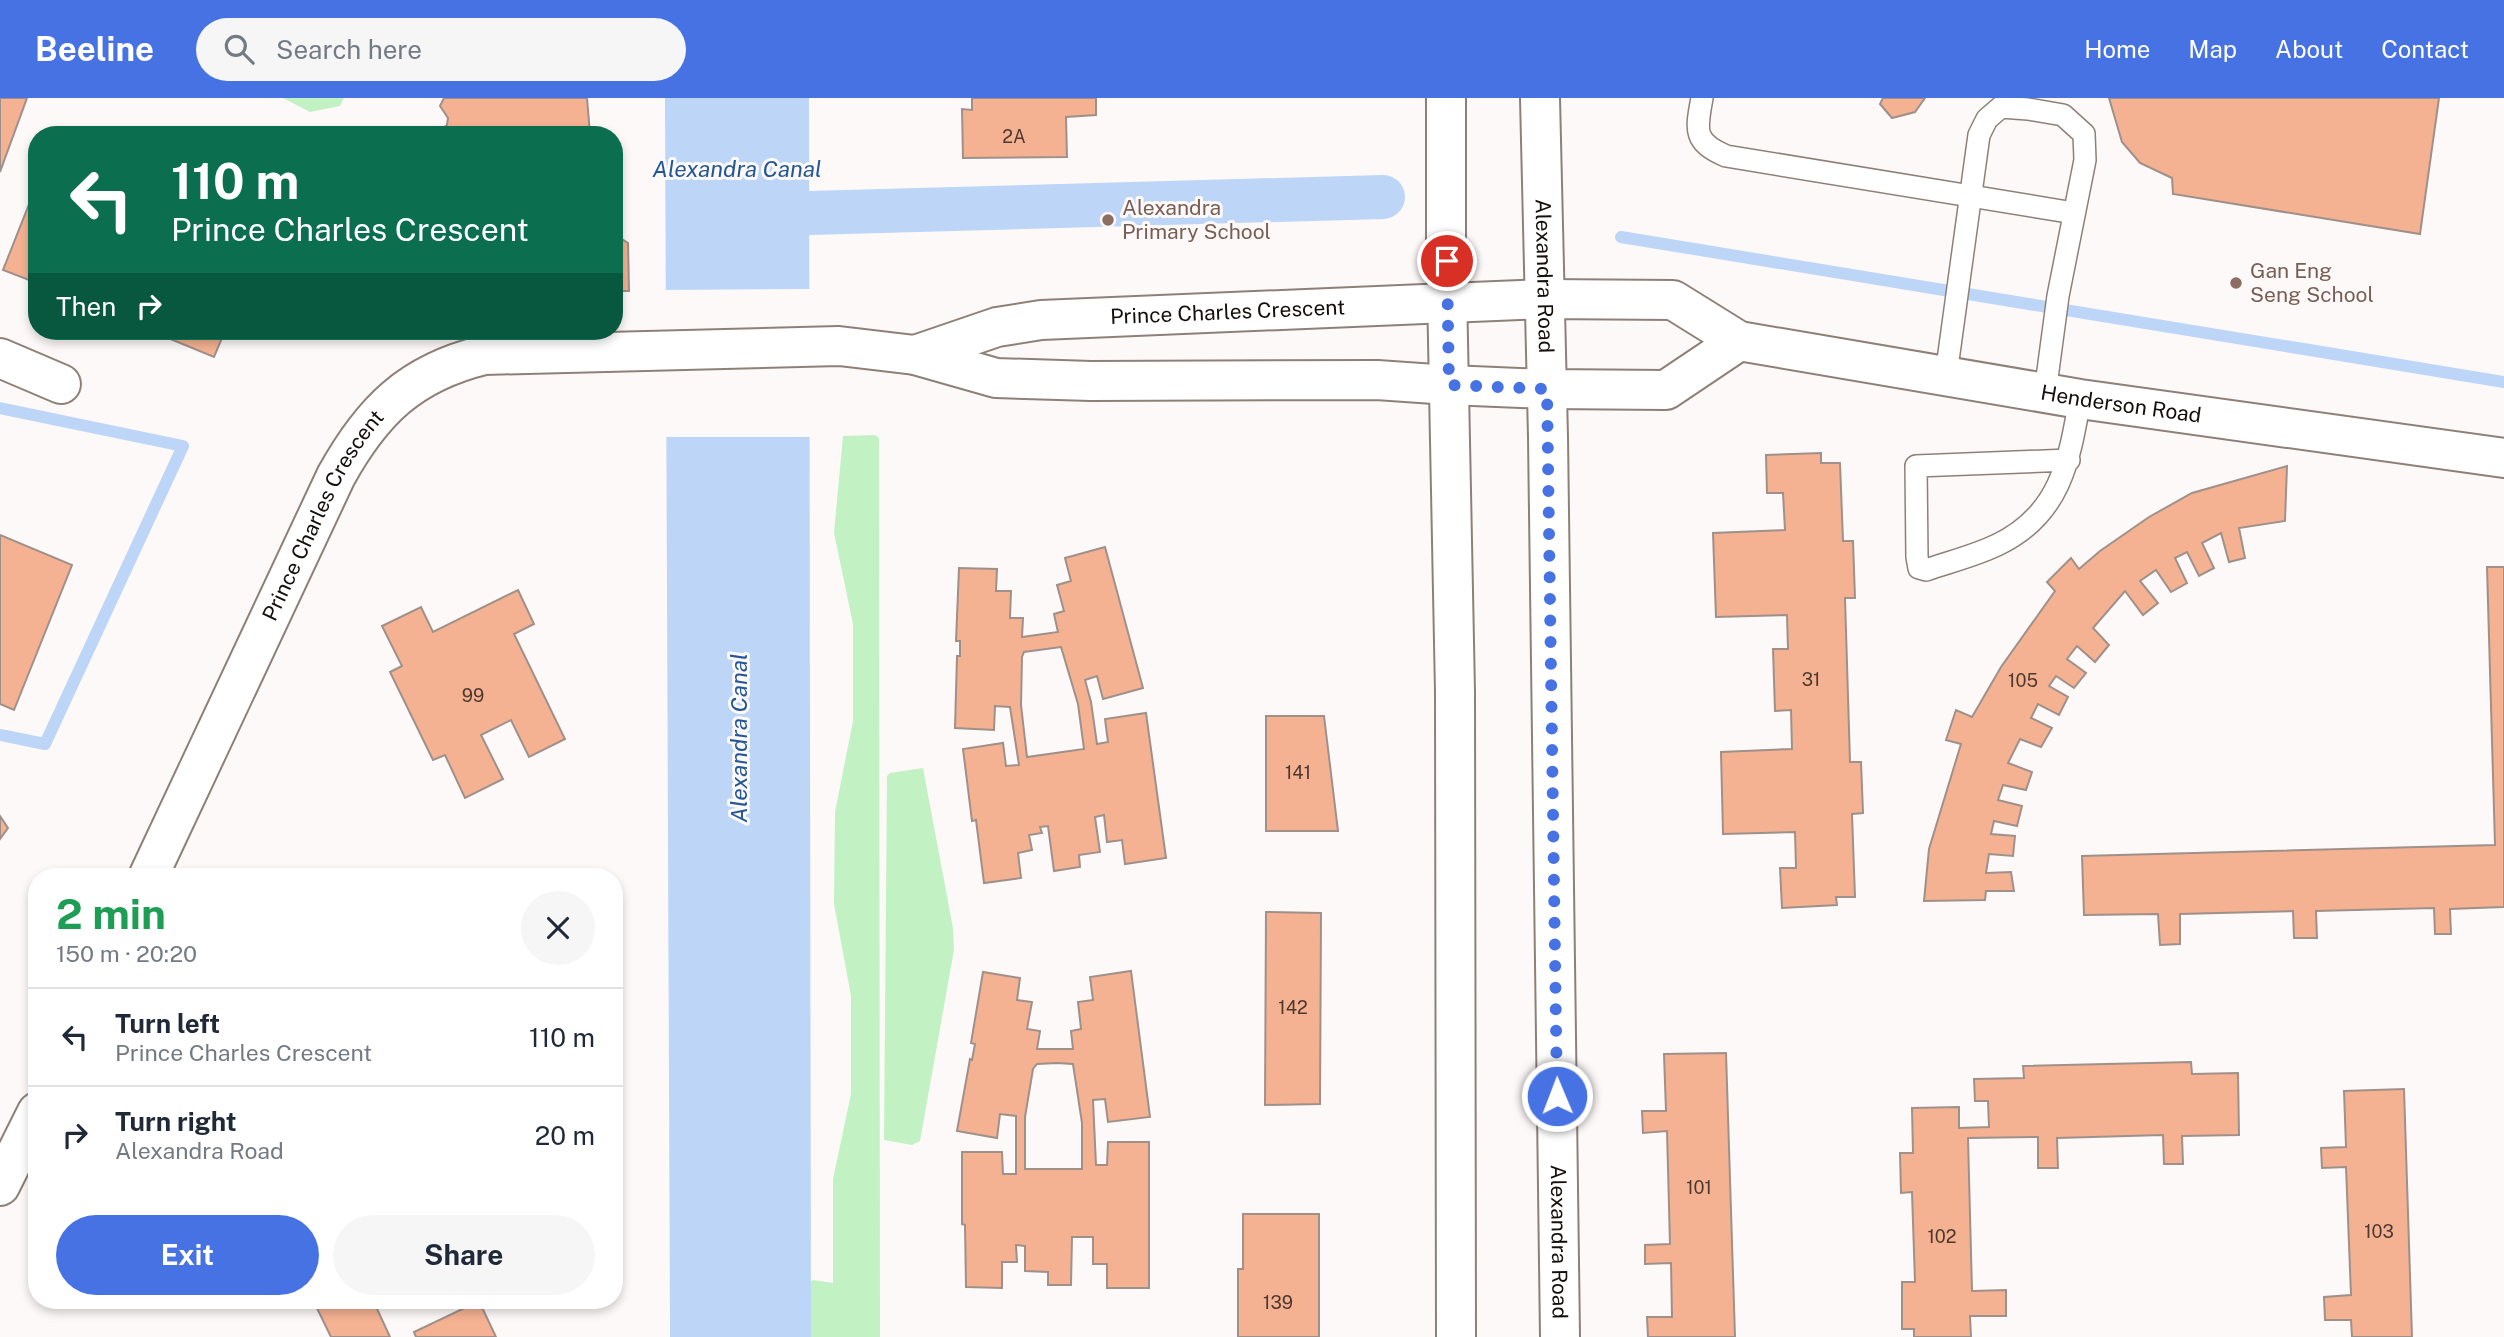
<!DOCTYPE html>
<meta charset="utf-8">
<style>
body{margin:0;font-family:"Public Sans",sans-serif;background:#f6f6f7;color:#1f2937;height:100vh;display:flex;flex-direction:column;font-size:26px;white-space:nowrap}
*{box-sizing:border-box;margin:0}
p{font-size:23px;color:#747a83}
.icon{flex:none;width:38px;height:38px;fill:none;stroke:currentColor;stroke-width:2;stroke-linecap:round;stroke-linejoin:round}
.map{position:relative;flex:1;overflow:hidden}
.side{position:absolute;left:28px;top:770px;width:595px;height:441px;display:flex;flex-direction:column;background:#fff;border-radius:28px;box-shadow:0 4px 10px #0003}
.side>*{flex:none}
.hud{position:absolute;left:28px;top:28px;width:595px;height:214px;border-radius:28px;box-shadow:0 4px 10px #0003;background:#0b6e4f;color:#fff;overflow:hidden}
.pin{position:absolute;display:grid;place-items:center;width:60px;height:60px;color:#fff;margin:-30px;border:4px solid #fff;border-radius:50%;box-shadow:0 2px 7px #0007}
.me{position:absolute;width:77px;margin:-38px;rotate:359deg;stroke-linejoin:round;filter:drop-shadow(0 0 5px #0008)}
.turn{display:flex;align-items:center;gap:24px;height:147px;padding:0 28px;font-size:32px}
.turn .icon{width:91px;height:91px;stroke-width:2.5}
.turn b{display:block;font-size:49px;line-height:60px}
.then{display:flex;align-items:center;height:66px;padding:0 28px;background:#0003;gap:14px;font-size:26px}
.round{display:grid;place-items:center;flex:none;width:74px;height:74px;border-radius:37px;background:#f6f6f7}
.head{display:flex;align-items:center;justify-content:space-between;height:119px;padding:0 28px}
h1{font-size:42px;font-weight:700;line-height:52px;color:#1e9e55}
.action{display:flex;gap:14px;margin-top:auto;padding:14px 28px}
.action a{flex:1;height:80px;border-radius:42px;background:#4672e4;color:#fff;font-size:28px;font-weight:700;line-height:80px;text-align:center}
.action a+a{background:#f6f6f7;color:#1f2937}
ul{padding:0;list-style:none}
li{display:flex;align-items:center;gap:21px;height:98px;padding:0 28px;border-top:2px solid #e0e1e3}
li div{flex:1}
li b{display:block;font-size:26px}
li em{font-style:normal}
header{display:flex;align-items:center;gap:42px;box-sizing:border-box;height:98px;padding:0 35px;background:#4672e4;color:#fff}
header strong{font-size:33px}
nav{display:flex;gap:38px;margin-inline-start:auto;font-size:24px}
.search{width:490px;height:63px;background:#f6f6f7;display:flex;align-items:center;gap:18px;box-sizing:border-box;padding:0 24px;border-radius:38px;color:#747a83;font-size:26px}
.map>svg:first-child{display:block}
</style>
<header>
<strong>Beeline</strong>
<div class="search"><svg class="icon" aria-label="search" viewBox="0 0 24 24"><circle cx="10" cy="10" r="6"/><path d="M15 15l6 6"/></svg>Search here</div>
<nav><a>Home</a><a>Map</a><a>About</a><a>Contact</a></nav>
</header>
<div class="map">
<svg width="2504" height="1239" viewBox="0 0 2504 1239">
<rect width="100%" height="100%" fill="#fdf9f8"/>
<g fill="#c2f2c3">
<polygon points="283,0 344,0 340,8 310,14"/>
<polygon points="875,337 879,340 879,355 880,1239 802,1239 802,1189 813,1182 833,1185 833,1081 851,996 851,898 834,806 835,714 853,623 853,526 834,435 843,338"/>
<polygon points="923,670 953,830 954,852 920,1043 912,1047 884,1042 887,678 890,675"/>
</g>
<polygon fill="#bdd6f7" points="665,0 809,0 811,1239 670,1239"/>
<polygon fill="#fdf9f8" points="813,191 813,339 664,339 663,192"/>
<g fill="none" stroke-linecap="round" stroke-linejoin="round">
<g stroke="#bdd6f7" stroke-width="12">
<polyline points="1621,139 2504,284"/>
<polyline points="0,310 183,348 45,646 0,637"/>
</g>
<polyline stroke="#bdd6f7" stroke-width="44" points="809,115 1383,99"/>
</g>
<g fill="#f5b293" stroke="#9f908a" stroke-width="2" fill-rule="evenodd">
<polygon points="0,0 27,0 0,74"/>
<polygon points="444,0 587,0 590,36 443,37 440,32 447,27 448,20 440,8"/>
<polygon points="972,0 1096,0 1096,17 1066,19 1067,59 963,60 962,11 972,12"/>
<polygon points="1883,0 1925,0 1915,14 1892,20 1880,6"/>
<polygon points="2109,0 2439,0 2420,136 2173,96 2172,80 2140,65 2122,44"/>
<polygon points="37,86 37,185 3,172"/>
<polygon points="614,136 628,145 629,193 614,193"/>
<polygon points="151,233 225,233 214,259"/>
<polygon points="1821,355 1821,365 1840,365 1843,443 1853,443 1855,500 1845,500 1850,664 1861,664 1863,715 1852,716 1855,799 1836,799 1837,807 1782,810 1780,770 1796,770 1795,734 1723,736 1721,654 1792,651 1791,612 1775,613 1773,551 1788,551 1787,517 1716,519 1713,435 1785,432 1783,395 1767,395 1766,357"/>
<polygon points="2287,368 2285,423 2239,430 2245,460 2229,464 2221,435 2202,445 2214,470 2199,478 2187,454 2175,460 2187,485 2171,494 2156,472 2140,483 2158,505 2143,517 2125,493 2093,530 2109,547 2095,564 2077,548 2067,561 2086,575 2074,590 2056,578 2049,588 2068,599 2059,617 2038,606 2031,620 2052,630 2041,649 2020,641 2008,665 2032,674 2026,692 2003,687 1998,702 2022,708 2017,728 1994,723 1991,736 2015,738 2013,758 1989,756 1986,775 2011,774 2014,793 1986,793 1985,802 1924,803 1929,751 1961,646 1946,642 1956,612 1972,619 2001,569 2055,493 2047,484 2071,460 2079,471 2100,453 2149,419 2192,395"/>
<polygon points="0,437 72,467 14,612 0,606"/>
<path d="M1105 449 1143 590 1103 601 1097 578 1085 582 1091 604 1097 646 1108 644 1105 621 1146 615 1166 760 1125 766 1122 742 1107 744 1104 717 1095 719 1100 754 1079 757 1080 769 1054 773 1048 728 1040 729 1042 735 1029 737 1032 752 1018 755 1021 780 984 785 976 722 972 723 963 651 1003 645 1006 668 1019 667 1010 609 995 608 994 632 955 630 957 558H960V543H956L959 470 997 471 996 493H1011L1010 520H1023L1022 539 1058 534 1054 516 1064 513 1057 487 1071 483 1065 460ZM1061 549 1078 606 1084 651 1027 659 1021 607 1022 559 1024 554Z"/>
<polygon points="2487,469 2504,469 2504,809 2450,811 2451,836 2435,836 2434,810 2316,813 2317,840 2294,840 2293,813 2180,816 2180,846 2160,847 2158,816 2084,817 2082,758 2495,747"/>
<polygon points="518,492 534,526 514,536 565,641 529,659 511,622 481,637 503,681 465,700 445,657 433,662 390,574 402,568 382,528 421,509 433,534"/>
<polygon points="1266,618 1324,618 1338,733 1266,733"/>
<polygon points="0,718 8,730 0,741"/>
<polygon points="371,772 375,779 357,779"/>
<polygon points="1266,814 1321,815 1320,1006 1265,1007"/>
<path d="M1131 873 1150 1019 1108 1024 1105 1001 1093 1002 1096 1067H1107L1108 1044H1149V1190H1107V1166H1093V1139H1072L1071 1187H1048V1174L1025 1173V1148L1016 1147 1017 1164H1002V1190L966 1189 965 1127 962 1126V1054H1002L1003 1076H1016V1018L1000 1016 997 1040 957 1033 970 961 972 962 975 946 971 945 983 874 1020 880 1017 902 1032 904 1027 931 1040 933 1037 951H1073L1071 933 1081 931 1078 904 1093 902 1090 879ZM1057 965 1073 966 1082 1025V1071H1025V1019L1033 971 1037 966Z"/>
<polygon points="1726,955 1735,1239 1648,1239 1647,1219 1672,1219 1671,1165 1645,1166 1645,1147 1670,1146 1667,1033 1643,1035 1642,1013 1666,1013 1664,956"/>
<polygon points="2191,964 2192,976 2238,975 2239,1037 2182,1038 2183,1066 2164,1066 2163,1037 2057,1040 2058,1070 2038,1070 2038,1039 1968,1040 1972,1193 2006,1192 2006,1218 1970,1218 1971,1239 1914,1239 1914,1231 1902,1231 1902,1184 1915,1184 1912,1094 1901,1095 1900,1055 1913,1055 1912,1010 1959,1009 1959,1030 1989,1029 1988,1003 1975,1003 1974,981 2024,980 2023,968"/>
<polygon points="2404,991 2412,1239 2352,1239 2351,1222 2325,1222 2324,1199 2351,1197 2346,1069 2322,1070 2321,1050 2346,1049 2344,993"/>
<polygon points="1243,1116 1319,1116 1319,1239 1238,1239 1238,1171 1243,1171"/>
<polygon points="313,1202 373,1202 390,1239 331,1239"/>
<polygon points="479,1203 496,1239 416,1239 414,1234"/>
</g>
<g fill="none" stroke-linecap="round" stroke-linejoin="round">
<defs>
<g id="service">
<path d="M1702 0C1696 32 1693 44 1726 58L2074 115"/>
<polyline points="1946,277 1979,37 1987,21 2001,9 2028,11 2063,17 2084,36 2085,62 2058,198 2045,295"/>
<path d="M2069 362 1916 368 1917 459 1919 470 1926 472C1949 464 1974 458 1997 447 2060 417 2069 364 2080 301"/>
</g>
<g id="minor">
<path id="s1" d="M915 257 997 229 1041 222 1448 205"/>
<polyline points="0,260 61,286"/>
<path id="s2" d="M148 779 336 378C372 313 410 275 484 257L839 248 915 257 996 280 1091 283 1377 282 1449 287"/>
<polyline points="0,1088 37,1014"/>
</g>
<g id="secondary">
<path id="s3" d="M1448 205 1545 201 1673 202 1739 243 2080 301 2504 360"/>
<polyline points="1449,287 1547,291 1666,292 1739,243"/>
</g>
<g id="primary">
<polyline points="1446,0 1446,142 1455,594 1456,1239"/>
<path id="s4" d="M1540 0 1548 339 1560 1239"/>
</g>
</defs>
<use href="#service" stroke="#8e8079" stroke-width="24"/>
<use href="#minor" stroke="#8e8079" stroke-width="42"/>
<use href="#secondary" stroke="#8e8079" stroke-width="42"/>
<use href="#primary" stroke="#8e8079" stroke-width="42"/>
<use href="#service" stroke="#fff" stroke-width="21"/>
<use href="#minor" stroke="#fff" stroke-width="38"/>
<use href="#secondary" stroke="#fff" stroke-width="38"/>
<use href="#primary" stroke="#fff" stroke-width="38"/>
</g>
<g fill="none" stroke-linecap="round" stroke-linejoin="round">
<polyline stroke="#4672e4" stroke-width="12" stroke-dasharray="0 21.6" points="1447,163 1449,287 1547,291 1557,998"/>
</g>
<g fill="#8d6e63" stroke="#fdf9f8" stroke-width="2.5">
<circle cx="1108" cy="122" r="7"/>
<circle cx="2236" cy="185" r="7"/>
</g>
<g text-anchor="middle" stroke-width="6" stroke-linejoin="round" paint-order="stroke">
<g font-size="18" fill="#4c382e">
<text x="1014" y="45">2A</text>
<text x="1811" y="588">31</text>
<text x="2023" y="589">105</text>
<text x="473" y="604">99</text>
<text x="1298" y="681">141</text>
<text x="1293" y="916">142</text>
<text x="1699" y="1096">101</text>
<text x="2379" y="1140">103</text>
<text x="1942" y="1145">102</text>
<text x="1278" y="1211">139</text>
</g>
<g font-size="21" fill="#785e54" stroke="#fdf9f8" text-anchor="start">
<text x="1122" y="117">Alexandra<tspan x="1122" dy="24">Primary School</tspan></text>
<text x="2250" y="180">Gan Eng<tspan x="2250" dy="24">Seng School</tspan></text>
</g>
<g font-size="21" fill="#140f0c" stroke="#fdf9f8">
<text dy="7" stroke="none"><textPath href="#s4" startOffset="178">Alexandra Road</textPath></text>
<text dy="7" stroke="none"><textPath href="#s1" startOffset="318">Prince Charles Crescent</textPath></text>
<text dy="7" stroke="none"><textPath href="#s3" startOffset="690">Henderson Road</textPath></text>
<text dy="7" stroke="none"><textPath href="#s2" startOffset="402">Prince Charles Crescent</textPath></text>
<text dy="7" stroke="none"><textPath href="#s4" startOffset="1144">Alexandra Road</textPath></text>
</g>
<g font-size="23" font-style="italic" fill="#245797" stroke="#fdf9f8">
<text x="737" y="79">Alexandra Canal</text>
<text transform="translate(739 640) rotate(-90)" y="8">Alexandra Canal</text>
</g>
</g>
</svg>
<div class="pin" style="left:1447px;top:163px;background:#d93025"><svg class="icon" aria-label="arrive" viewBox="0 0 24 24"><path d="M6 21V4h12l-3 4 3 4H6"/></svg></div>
<svg class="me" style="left:1557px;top:998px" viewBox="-20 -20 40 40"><circle r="17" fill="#4672e4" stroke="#fff" stroke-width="3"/><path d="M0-11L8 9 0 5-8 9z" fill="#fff"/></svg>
<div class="hud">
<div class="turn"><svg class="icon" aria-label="left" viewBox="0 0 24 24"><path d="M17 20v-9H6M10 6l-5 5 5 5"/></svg><div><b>110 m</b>Prince Charles Crescent</div></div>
<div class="then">Then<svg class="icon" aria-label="right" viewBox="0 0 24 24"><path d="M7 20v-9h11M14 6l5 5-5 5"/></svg></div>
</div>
<section class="side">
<div class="head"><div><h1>2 min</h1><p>150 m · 20:20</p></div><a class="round"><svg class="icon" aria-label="close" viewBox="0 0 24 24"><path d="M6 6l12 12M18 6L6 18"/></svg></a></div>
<ul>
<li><svg class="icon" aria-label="left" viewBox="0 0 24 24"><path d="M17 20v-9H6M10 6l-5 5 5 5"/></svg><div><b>Turn left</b><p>Prince Charles Crescent</p></div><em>110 m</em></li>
<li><svg class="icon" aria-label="right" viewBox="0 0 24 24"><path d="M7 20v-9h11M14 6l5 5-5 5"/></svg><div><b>Turn right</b><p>Alexandra Road</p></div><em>20 m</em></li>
</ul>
<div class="action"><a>Exit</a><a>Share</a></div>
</section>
</div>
